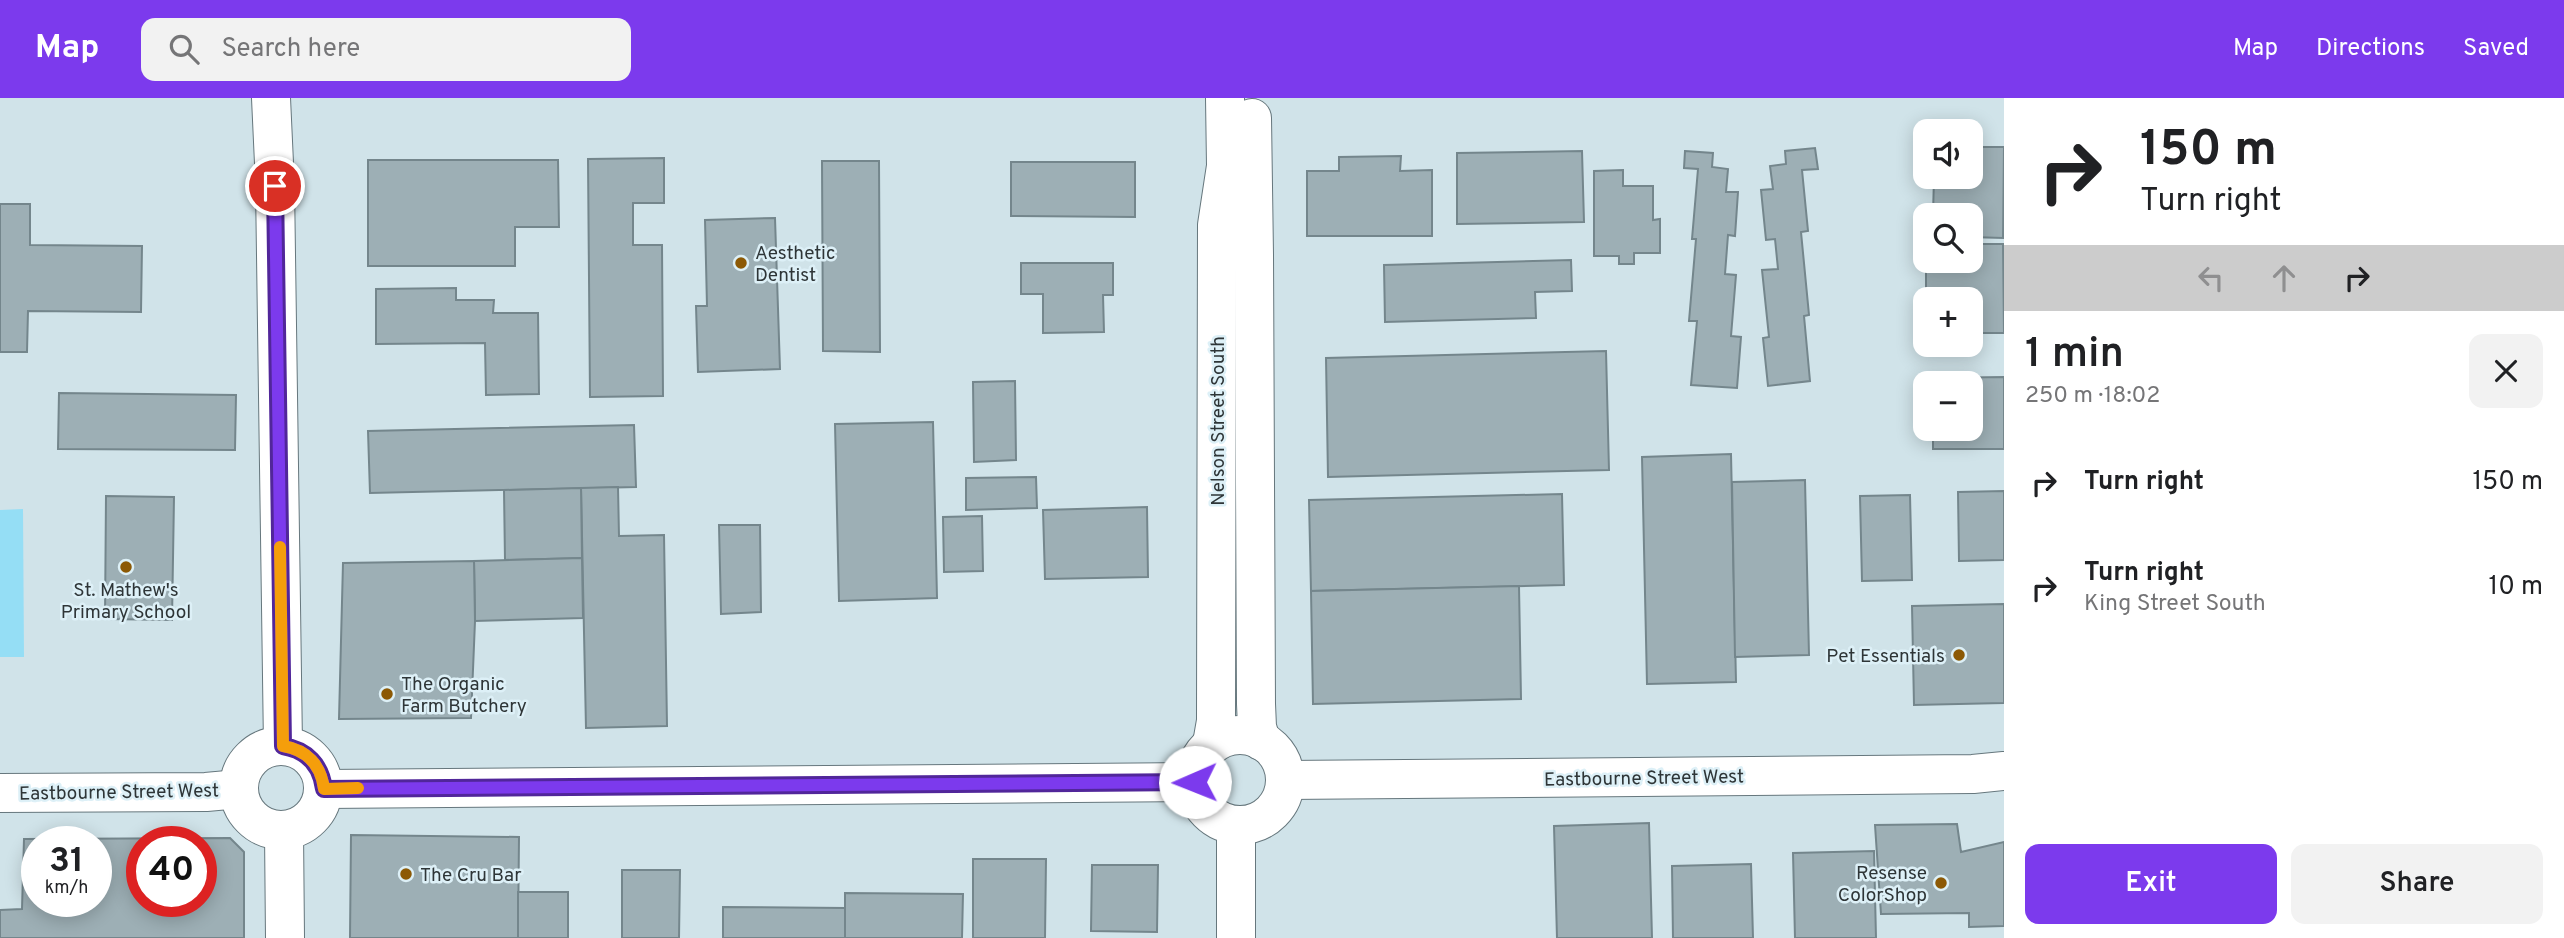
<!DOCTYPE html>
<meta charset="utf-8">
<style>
body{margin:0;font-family:Overpass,sans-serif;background:#f2f2f2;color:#202124;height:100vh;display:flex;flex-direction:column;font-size:26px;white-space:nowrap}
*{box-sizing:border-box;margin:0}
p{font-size:23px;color:#757577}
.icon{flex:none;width:38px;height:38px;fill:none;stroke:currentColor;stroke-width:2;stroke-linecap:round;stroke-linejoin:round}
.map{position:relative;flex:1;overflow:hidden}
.side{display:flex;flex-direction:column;background:#fff;width:560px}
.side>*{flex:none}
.hud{background:#fff;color:#202124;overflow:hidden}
.controls{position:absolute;left:1913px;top:21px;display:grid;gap:14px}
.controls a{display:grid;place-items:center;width:70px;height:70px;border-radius:14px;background:#fff;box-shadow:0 4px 18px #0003;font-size:35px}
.speed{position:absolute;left:21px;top:728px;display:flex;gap:14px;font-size:35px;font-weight:700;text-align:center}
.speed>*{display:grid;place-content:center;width:91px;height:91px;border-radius:50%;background:#fff;box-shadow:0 4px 18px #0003;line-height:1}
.speed small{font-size:18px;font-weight:400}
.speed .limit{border:10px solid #d22;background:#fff;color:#111}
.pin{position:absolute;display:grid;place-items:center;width:60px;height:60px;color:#fff;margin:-30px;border:4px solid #fff;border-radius:50%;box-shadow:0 2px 7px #0007}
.me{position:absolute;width:77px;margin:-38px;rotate:269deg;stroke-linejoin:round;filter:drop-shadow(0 0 5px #0008)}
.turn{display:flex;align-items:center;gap:24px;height:147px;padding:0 21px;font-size:32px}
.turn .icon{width:91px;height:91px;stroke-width:2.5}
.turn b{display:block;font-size:49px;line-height:60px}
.lanes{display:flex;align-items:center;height:66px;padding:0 21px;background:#0003;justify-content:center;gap:35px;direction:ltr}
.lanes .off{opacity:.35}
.round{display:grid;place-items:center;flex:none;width:74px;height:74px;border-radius:14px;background:#f2f2f2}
.head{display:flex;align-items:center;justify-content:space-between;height:119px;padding:0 21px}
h1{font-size:42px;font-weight:600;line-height:52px}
.button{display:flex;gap:14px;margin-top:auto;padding:14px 21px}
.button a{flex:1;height:80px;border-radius:14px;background:#7c3aed;color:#fff;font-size:28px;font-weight:600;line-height:80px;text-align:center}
.button a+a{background:#f2f2f2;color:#202124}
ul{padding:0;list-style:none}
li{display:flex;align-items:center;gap:21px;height:105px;padding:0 21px}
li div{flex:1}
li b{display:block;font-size:26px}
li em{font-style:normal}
header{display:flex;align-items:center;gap:42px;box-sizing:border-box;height:98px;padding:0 35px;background:#7c3aed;color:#fff}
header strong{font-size:33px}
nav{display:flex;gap:38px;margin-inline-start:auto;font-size:24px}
.search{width:490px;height:63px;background:#f2f2f2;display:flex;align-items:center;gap:18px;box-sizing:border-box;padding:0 24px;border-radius:14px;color:#757577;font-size:26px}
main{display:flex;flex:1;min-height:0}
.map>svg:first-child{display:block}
</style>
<header>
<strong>Map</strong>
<div class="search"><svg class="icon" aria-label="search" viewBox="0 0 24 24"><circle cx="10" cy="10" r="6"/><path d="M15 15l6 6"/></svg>Search here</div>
<nav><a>Map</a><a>Directions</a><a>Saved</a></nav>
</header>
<main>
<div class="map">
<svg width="2004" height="840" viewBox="0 0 2004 840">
<rect width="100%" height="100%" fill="#d0e3e9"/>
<polygon fill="#95def5" points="23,411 24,559 0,559 0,412"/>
<g fill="#9dafb5" stroke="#74868c" stroke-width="2" fill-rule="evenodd">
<polygon points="1970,37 1979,37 1979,49 2004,49 2003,140 1970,139 1970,117 1933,117 1934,79 1970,79"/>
<polygon points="1815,50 1818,71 1802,72 1808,133 1801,134 1809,217 1804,218 1810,283 1768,288 1763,240 1769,239 1762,172 1778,171 1775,141 1766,142 1761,92 1773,91 1770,68 1786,66 1785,53"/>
<polygon points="1582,53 1584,124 1457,126 1457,55"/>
<polygon points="1685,53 1713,55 1712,69 1728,71 1726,94 1738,94 1735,138 1728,137 1725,176 1736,177 1731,238 1741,239 1737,290 1691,287 1697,223 1689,223 1696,141 1692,141 1698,71 1684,70"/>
<polygon points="1401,58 1400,73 1432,72 1432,138 1307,138 1307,73 1339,73 1339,59"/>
<polygon points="664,60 664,105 633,105 633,147 662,147 663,298 590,299 588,61"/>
<polygon points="368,62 558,62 559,129 515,129 515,168 368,168"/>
<polygon points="822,63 879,63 880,254 823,253"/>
<polygon points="1011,64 1135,64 1135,119 1011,118"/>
<polygon points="1623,72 1623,88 1653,88 1653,122 1660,121 1660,155 1634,155 1634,166 1619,166 1619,158 1594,158 1594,73"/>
<polygon points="0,106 30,106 30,147 142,148 141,214 28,213 27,254 0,254"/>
<polygon points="775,120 780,271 698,274 696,208 707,208 705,122"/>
<polygon points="1970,146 2003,146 2004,235 1970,235 1970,201 1926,199 1926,163 1970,163"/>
<polygon points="1571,162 1572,193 1535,194 1536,220 1385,224 1384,167"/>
<polygon points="1021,165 1113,165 1113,197 1103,197 1104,234 1043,235 1043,196 1021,196"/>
<polygon points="456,190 456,202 494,202 493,215 538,215 539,296 486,297 485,245 376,246 376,191"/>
<polygon points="1606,253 1609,372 1328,379 1326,260"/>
<polygon points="2004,279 2004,351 1933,351 1933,331 1970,331 1970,285 1932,285 1932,280"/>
<polygon points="1015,283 1016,362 974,364 973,284"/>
<polygon points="59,295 236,297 235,352 58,351"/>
<polygon points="933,324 937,500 839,503 835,326"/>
<polygon points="634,327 636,389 370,395 368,333"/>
<polygon points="1731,356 1736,584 1647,586 1642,359"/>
<polygon points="1036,379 1037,410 966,412 966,380"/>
<polygon points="1805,382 1809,557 1735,559 1732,384"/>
<polygon points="618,389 619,438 664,437 667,628 586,630 581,390"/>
<polygon points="581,390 582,460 505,462 504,392"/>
<polygon points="2004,393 2004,462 1959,463 1958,394"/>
<polygon points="1562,396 1564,487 1311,493 1309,402"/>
<polygon points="1910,397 1912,482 1862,483 1860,398"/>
<polygon points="106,398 174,399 172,522 105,521"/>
<polygon points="1147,409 1148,479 1045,481 1043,412"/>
<polygon points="982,418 983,473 944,474 943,419"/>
<polygon points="719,427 760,427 761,514 721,516"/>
<polygon points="582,460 583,520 475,523 474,463"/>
<polygon points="474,463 475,523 471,620 339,621 343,465"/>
<polygon points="1519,488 1521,601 1313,606 1311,493"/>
<polygon points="2004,506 2004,605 1914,607 1912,508"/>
<polygon points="1649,725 1652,840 1557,840 1554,728"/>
<polygon points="1957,726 1961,754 2004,744 2004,828 1969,829 1969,815 1881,816 1875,727"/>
<polygon points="351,737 519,739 518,840 350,840"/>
<path d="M230 740 244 754V840H0V812L22 811 24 741ZM37 744H96V803H37ZM142 744H201V803H142Z"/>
<polygon points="1874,753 1876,840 1795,840 1793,755"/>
<polygon points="973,761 1046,761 1045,840 973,840"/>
<polygon points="1751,766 1753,840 1673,840 1672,768"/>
<polygon points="1092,767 1158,767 1157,834 1091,833"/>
<polygon points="622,772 680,772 679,840 622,840"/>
<rect x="518" y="794" width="50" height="46"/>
<polygon points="845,795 963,796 962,840 845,840"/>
<polygon points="723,809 845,810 845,840 723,840"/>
</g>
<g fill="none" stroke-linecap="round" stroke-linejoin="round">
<defs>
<g id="street">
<polyline points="271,0 275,87 283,648"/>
<polyline points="1285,682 1973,676 2004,673"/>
<polyline points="284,733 285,840"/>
</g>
<g id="secondary">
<polyline points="1252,20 1254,157 1256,606 1257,629 1261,643"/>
<circle cx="1240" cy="682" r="45"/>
<polyline points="1212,646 1216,623 1217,127 1226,68 1225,0"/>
<circle cx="281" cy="690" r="42"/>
<polyline points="324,691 1195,684"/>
<polyline points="0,695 206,694 239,691"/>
<polyline points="1236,727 1236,840"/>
</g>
</defs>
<use href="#street" stroke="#66777d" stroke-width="40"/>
<use href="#secondary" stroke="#66777d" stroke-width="40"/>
<use href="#street" stroke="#fff" stroke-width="38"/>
<use href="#secondary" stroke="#fff" stroke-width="38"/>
</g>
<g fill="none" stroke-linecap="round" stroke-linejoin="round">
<defs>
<path id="route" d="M275 88 283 648C307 652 321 667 324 691L1195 684"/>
</defs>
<use href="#route" stroke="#51269a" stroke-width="18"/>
<use href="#route" stroke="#7c3aed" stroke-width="12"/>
<path stroke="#f59e0b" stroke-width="12" d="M280 449 283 648C307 652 321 667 324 691L358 690"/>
</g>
<g fill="#8c5905" stroke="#ddf0f7" stroke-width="2.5">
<circle cx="741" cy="165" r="7"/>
<circle cx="126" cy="469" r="7"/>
<circle cx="1959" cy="557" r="7"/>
<circle cx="387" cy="596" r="7"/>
<circle cx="406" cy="776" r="7"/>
<circle cx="1941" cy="785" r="7"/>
</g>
<g text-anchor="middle" stroke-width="5" stroke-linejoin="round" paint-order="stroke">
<g font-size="19" fill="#2e3537" stroke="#ddf0f7" text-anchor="start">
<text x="755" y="161">Aesthetic<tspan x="755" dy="22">Dentist</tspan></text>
<text x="126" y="498" text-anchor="middle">St. Mathew's<tspan x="126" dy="22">Primary School</tspan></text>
<text x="1945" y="564" text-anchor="end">Pet Essentials</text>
<text x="401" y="592">The Organic<tspan x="401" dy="22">Farm Butchery</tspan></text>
<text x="1927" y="781" text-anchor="end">Resense<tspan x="1927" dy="22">ColorShop</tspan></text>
<text x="420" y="783">The Cru Bar</text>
</g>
<g font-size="19" fill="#2e3537" stroke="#ddf0f7">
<text transform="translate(1217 323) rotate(-90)" y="7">Nelson Street South</text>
<text transform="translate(1644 679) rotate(-1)" y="7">Eastbourne Street West</text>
<text transform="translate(119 693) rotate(-1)" y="7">Eastbourne Street West</text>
</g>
</g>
</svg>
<div class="controls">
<a><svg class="icon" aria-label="sound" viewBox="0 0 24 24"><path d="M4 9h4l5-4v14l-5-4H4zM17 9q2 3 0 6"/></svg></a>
<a><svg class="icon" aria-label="search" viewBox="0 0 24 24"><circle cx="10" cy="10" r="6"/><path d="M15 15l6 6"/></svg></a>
<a>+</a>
<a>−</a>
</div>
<div class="speed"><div>31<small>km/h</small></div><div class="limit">40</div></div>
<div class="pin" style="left:275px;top:88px;background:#d93025"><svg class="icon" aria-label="arrive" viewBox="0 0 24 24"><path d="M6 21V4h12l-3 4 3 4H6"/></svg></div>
<svg class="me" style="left:1195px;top:684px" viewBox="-20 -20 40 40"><circle r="19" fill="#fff"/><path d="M0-13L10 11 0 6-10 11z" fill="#7c3aed"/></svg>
</div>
<section class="side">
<div class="hud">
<div class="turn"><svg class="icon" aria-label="right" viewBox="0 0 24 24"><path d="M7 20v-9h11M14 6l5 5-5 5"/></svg><div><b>150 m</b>Turn right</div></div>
<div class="lanes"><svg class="icon off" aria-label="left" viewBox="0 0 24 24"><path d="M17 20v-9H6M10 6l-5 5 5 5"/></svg><svg class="icon off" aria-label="ahead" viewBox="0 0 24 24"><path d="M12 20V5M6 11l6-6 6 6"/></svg><svg class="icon" aria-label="right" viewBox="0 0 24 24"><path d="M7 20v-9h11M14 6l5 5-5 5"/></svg></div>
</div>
<div class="head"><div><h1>1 min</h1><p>250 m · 18:02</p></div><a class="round"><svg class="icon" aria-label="close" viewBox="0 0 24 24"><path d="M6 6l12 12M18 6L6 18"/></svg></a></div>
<ul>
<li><svg class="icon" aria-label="right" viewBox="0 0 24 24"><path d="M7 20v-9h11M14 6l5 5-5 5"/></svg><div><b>Turn right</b></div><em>150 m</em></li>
<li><svg class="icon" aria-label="right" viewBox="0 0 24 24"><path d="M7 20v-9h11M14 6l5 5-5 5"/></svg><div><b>Turn right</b><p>King Street South</p></div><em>10 m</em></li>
</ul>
<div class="button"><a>Exit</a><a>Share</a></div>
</section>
</main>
